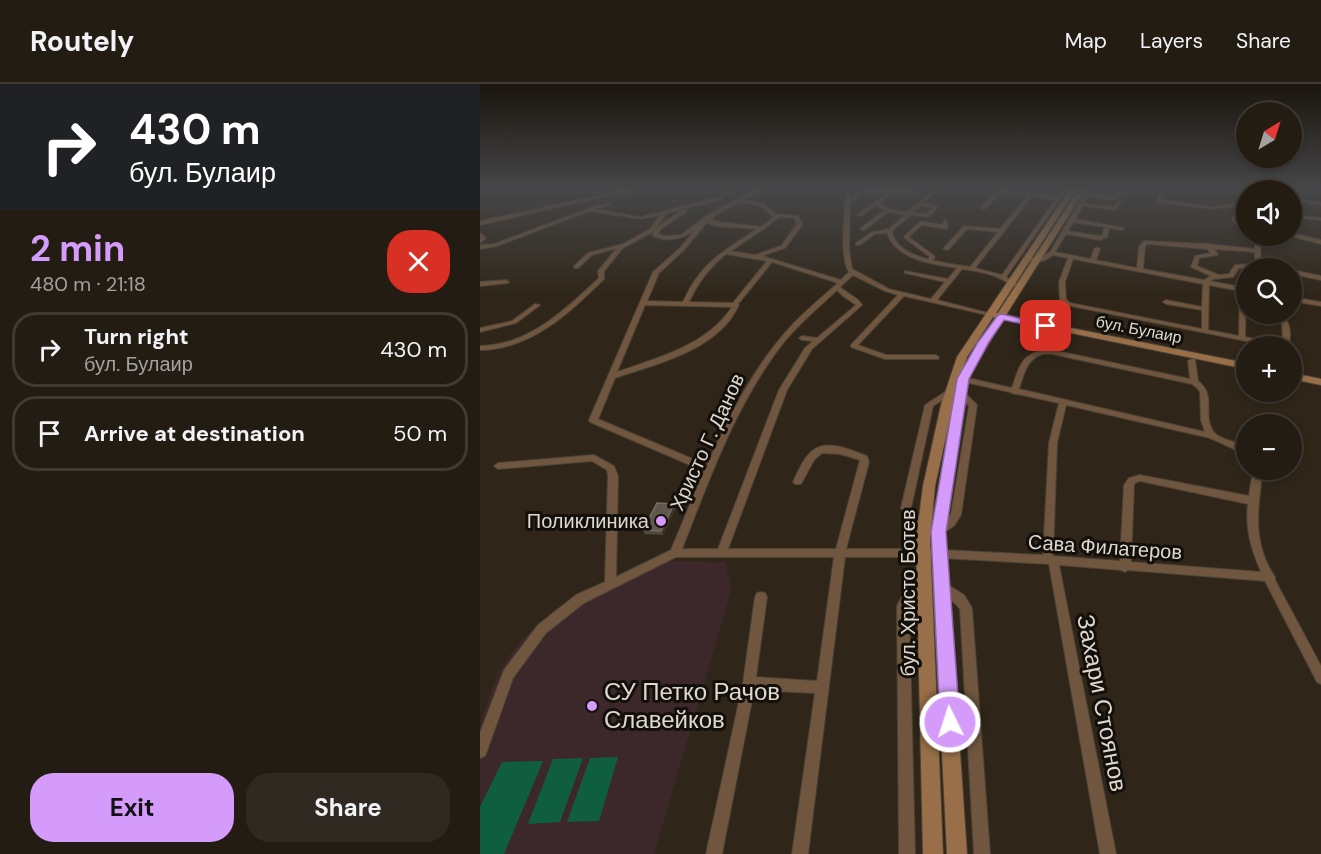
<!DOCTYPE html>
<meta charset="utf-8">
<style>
body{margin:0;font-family:"DM Sans",sans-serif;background:#2f2921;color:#f1f3f6;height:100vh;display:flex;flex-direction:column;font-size:22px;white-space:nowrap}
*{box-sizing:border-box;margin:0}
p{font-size:20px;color:#a3a1a0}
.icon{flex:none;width:33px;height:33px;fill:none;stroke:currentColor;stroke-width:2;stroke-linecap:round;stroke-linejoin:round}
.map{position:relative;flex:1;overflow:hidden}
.panel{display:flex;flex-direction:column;background:#231c13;width:480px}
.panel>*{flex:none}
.top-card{background:#202124;color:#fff;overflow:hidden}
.needle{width:39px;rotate:38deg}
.controls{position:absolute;left:756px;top:18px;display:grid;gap:12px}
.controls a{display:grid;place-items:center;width:66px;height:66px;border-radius:50%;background:#231c13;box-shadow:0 3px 9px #0003,0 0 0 2px #403a33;font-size:30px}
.pin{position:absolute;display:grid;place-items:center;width:51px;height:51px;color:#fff;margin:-26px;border-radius:12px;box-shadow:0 3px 9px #0006}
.me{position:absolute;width:66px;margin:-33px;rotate:356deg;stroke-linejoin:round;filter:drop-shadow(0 0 4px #0008)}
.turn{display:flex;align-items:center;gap:21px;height:126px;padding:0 30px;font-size:27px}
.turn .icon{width:78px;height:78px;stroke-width:2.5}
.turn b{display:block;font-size:42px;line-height:51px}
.round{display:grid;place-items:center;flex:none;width:63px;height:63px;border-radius:24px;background:#2f2921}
.head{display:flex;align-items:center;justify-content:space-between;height:102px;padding:0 30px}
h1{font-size:36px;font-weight:700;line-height:45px;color:#d59bfa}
.action{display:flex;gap:12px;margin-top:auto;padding:12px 30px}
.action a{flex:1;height:69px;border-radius:24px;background:#d59bfa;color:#111;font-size:24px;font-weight:700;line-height:69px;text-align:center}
.action a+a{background:#2f2921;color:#f1f3f6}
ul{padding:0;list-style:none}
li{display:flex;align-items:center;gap:18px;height:75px;margin:0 12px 9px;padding:0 18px;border:3px solid #403a33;border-radius:24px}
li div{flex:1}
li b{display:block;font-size:22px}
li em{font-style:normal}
header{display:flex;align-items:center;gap:36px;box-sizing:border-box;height:84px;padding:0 30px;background:#231c13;border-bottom:2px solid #403a33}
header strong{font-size:28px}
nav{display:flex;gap:33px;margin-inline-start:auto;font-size:21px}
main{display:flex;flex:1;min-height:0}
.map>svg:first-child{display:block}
</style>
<header>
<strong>Routely</strong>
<nav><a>Map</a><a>Layers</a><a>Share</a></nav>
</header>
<main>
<section class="panel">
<div class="top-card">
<div class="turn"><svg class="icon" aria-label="right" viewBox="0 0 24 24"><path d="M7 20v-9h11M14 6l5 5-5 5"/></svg><div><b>430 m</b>бул. Булаир</div></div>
</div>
<div class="head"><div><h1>2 min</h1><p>480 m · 21:18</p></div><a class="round" style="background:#d93025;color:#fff"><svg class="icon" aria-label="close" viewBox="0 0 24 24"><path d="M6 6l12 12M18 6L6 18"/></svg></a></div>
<ul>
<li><svg class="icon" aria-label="right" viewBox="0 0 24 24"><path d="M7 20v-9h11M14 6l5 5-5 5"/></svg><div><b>Turn right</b><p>бул. Булаир</p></div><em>430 m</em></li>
<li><svg class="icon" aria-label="arrive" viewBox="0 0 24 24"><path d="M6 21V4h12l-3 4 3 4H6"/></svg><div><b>Arrive at destination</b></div><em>50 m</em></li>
</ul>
<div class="action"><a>Exit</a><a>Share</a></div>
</section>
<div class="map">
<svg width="841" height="770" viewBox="0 0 841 770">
<rect width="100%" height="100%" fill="#2f2619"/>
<polygon fill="#3c282b" points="186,477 245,478 252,504 174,770 0,770 0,640 18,588 42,555 73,527 126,498"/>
<g fill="#105e40">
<polygon points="138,673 119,737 87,738 110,674"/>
<polygon points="103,674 80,738 48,740 73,675"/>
<polygon points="63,677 24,770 0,770 0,723 22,678"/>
</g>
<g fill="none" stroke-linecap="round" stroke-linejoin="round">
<defs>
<polyline id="pedestrian" points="449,176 453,173 426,153 441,139 466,143 465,138"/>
<g id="minor">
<polygon points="148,105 158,105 0,141 0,137"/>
<path d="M246 105H251L242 115 186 130 174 147 143 164 124 187V195C88 230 52 265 0 266V262C49 261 85 226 119 194L118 187 137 164 112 171 98 184H94V182L108 169 143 160 170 145 180 131 161 135 109 127 17 162 0 165V161L14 160 118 121 129 120 131 121 114 125 161 133 238 113Z"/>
<path d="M277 105H283L263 116 282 119 296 130 318 132 323 140 305 164 282 172 361 196 369 188C359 174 365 124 366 105H370V115L383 107 436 106 434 108 413 109 399 119 408 125 427 128 455 105H460L444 119 458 123 449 133 431 131 414 145 412 150C414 154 417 159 420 162 438 177 467 179 490 183L518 148 487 145 468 166 463 165 484 142 520 145 546 114 544 112 522 108 505 125H501V123L519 106 543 109 545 105H550L547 109 577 113 582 105H587L526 193 539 201V203C532 203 528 198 521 195 510 189 495 187 482 185L457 216 512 230V232L424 212 378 261 406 271H455L459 273 458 275H405L371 263V261L418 211 405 207 373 191 360 203C366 209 379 214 382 221L332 265 307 306 248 465H356L380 376 360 370 342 369 334 376 321 400H315L313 398C318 388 322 376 331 368 345 354 371 366 387 372L389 378 366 465H443L563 471 569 359 579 319 537 310H534L530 308 480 297 479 295 483 293 532 304C540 280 543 266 572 266L710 295 708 277 712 275H715L718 297C737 311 722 330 733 347 738 355 751 356 759 360 762 362 764 365 766 367V374L752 364 730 354 586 321 577 359 573 472 640 477 644 401 649 394 660 391 769 412 772 392 770 386H780L782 392C777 429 773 461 795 493V496L841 582V600L837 598 785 497 648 486 645 488 641 486 579 481 636 770H620L569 480 443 473H365L328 770H312L335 609 274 606 242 770H226L263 599 275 513 277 509 281 508 285 509 287 513 276 593 337 597 354 473H196L104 519 66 549 33 594 7 667 5 672 0 674V649L24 586 58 541 96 511 125 498 128 392 127 386 112 377 18 385 14 382 18 379 113 371 116 372 134 382 138 392 136 493 191 466 224 387 110 338 109 336 173 188 200 164 215 146C202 155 187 159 172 151L177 143 202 126H206V128L181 145 178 150 184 152 201 151 229 130ZM384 109H407L377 131 381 132 396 121 404 126 381 144V146H385L408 128 425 131 409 145 392 148 376 159V161H380L395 150 407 149C416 176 452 180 477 184L468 195 425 187V189L465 198 451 215 409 205 372 185 369 166 370 117H373ZM549 112 575 116 522 191 495 184 550 115ZM259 118 279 121 294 133 281 143 233 137V133ZM441 122 453 124 446 130 433 128ZM299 133 314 134 317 140 301 162 275 171 251 167 285 144ZM228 137V139L235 142 277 145C242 168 221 178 203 218L167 217 179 189 204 166ZM246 170 287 177 253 219 209 218C218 198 229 184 246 170ZM292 178 358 199C340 215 320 231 304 250 271 288 248 335 227 381L118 335 135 294C173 281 222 270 249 237 253 232 256 226 259 221L258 220ZM357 206 363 212 376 221 337 254 322 252 319 254 322 256 333 257 325 264 299 306 238 465H202C230 394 256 319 304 258 320 239 339 223 357 206ZM165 221 252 223C226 262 179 273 137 288ZM563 270H572L712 300 717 304 720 308 721 336 725 348 539 305C544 291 546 275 563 270ZM660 397 768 420C765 444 771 465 781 488L651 478 654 401 655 399Z"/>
<polygon points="300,105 315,105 313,106"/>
<path d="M607 105H612L609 110 634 113 639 108 643 109 635 116 608 112 604 119 633 123 638 118 642 119 634 126 603 122 595 135 645 144 642 146 593 138 588 147 620 152H622L624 145 626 144 629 146 627 153 620 156 586 150 575 168 611 175 614 165 617 163 620 165 616 176 657 184 659 162 664 157 728 160 775 165V152H780L781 181 794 183 795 184H759L753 193 734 195 730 197 766 204 765 253 799 260 803 259 802 240 797 230H803C810 239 812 251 808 262H791L586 221 580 216 579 198 588 174 573 171C565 177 556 181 546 176L549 174H561L570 168ZM667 160 727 165 731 169 715 172 711 183 731 192 724 196 663 185 665 162ZM734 165 775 168V180L755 181 749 190 739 191 717 182 719 174 737 171 738 170ZM593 175 723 200 722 223 686 216 683 218 686 220 722 226V245L590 219 586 215 585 198ZM729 201 760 207 759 252 728 246Z"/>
<polygon points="681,105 685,105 682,116 732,123 758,119 759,109 742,105 763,105 764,107 766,108 766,110 764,110 764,114 757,137 766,143 766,146 752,137 757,122 732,125 679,118 677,117"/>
<polygon points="812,114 841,119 841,121 812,116"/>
<polygon points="812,131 841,134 841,136 812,133"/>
<polygon points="0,149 6,154 0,159"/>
<polygon points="812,149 841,156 841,160 810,152"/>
<polygon points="812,186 841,192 841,196 812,190"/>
<polygon points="26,196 29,198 28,199 0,202 0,198"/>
<polygon points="812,213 841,218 841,222 812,217"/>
<polygon points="55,220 60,221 36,239 0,248 0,244 32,237"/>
<path d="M465 308H468L472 310 453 322 431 424C436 432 444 435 449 442L448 445 444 446 429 437 421 424 445 321Z"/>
<path d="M478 308H484L497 321 481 431 474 442 458 452 454 451 453 448C457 441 466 438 471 430L489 322 478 312 477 310Z"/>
<path d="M444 496 448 498 449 501C444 510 434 513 429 523L435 770H419L417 522 424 509Z"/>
<path d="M462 497 484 511 492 524 510 770H494L480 525C474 516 462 512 457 502L458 499Z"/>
</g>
<g id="secondary">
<path d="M590 105H596L516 229H518L599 105H605L526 231 766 279V285L523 235 488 295 465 448 487 770H467L451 448 476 307 455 402 450 456 463 770H443L436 456 443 402 461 321 477 273ZM513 233 515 234 482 288 487 273Z"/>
<polygon points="812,289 841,295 841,301 812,295"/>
</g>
</defs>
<use href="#pedestrian" stroke="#4b4236" stroke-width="5"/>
<use href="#minor" stroke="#4b4236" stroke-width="2"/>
<use href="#secondary" stroke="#4b4236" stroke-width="2"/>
<use href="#pedestrian" stroke="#70563e" stroke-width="4"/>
<use href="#minor" fill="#70563e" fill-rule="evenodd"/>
<use href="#secondary" fill="#986f48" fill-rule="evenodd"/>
</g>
<polygon fill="#52483c" points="194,420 196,423 183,451 165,450 163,446"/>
<polygon fill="#3e3427" points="194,420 196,423 183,451 181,447"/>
<polygon fill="#62574c" stroke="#756c61" stroke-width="1.5" points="177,419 194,420 181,447 163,446"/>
<linearGradient id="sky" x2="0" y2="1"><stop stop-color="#1a150e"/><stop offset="0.49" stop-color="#474749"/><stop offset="1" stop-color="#474749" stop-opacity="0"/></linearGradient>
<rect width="841" height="213" fill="url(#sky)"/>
<polygon fill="#d59bfa" stroke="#8a65a2" stroke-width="1.5" points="522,230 571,242 566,245 524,236 509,258 489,295 466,448 480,638 477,645 470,648 463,645 460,638 451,448 477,295 498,258 518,231"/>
<g fill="#d59bfa" stroke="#130f0a" stroke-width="2">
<circle cx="181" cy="437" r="6"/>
<circle cx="112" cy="622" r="6"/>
</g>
<g text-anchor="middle" stroke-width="6" stroke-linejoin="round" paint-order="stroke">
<g font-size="16" fill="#ded8d0" stroke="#130f0a">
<text transform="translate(659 245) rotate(11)" y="6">бул. Булаир</text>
</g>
<g font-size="20" fill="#ded8d0" stroke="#130f0a">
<text transform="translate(227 358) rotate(-65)" y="7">Христо Г. Данов</text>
<text transform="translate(625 463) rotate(4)" y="7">Сава Филатеров</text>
<text transform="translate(428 509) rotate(-90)" y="7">бул. Христо Ботев</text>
</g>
<g font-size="20" fill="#ded8d0" stroke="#130f0a" text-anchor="end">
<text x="169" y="444">Поликлиника</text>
</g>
<g font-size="24" fill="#ded8d0" stroke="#130f0a" text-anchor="start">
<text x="124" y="616">СУ Петко Рачов<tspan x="124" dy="28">Славейков</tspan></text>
</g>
<g font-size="24" fill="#ded8d0" stroke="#130f0a">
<text transform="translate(622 619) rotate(79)" y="8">Захари Стоянов</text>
</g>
</g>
</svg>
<div class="controls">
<a><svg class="needle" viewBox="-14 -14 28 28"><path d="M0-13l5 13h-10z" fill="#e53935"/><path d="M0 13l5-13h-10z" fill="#a3a1a0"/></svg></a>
<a><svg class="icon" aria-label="sound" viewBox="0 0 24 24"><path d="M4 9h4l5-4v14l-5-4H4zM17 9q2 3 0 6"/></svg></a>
<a><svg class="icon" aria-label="search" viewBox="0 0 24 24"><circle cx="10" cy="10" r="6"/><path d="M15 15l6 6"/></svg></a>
<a>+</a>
<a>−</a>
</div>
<div class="pin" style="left:566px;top:242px;background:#d93025"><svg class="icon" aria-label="arrive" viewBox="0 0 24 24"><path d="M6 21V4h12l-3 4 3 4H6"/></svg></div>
<svg class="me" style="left:470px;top:638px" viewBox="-20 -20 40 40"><circle r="17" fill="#d59bfa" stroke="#fff" stroke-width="3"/><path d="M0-11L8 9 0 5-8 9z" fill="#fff"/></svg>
</div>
</main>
